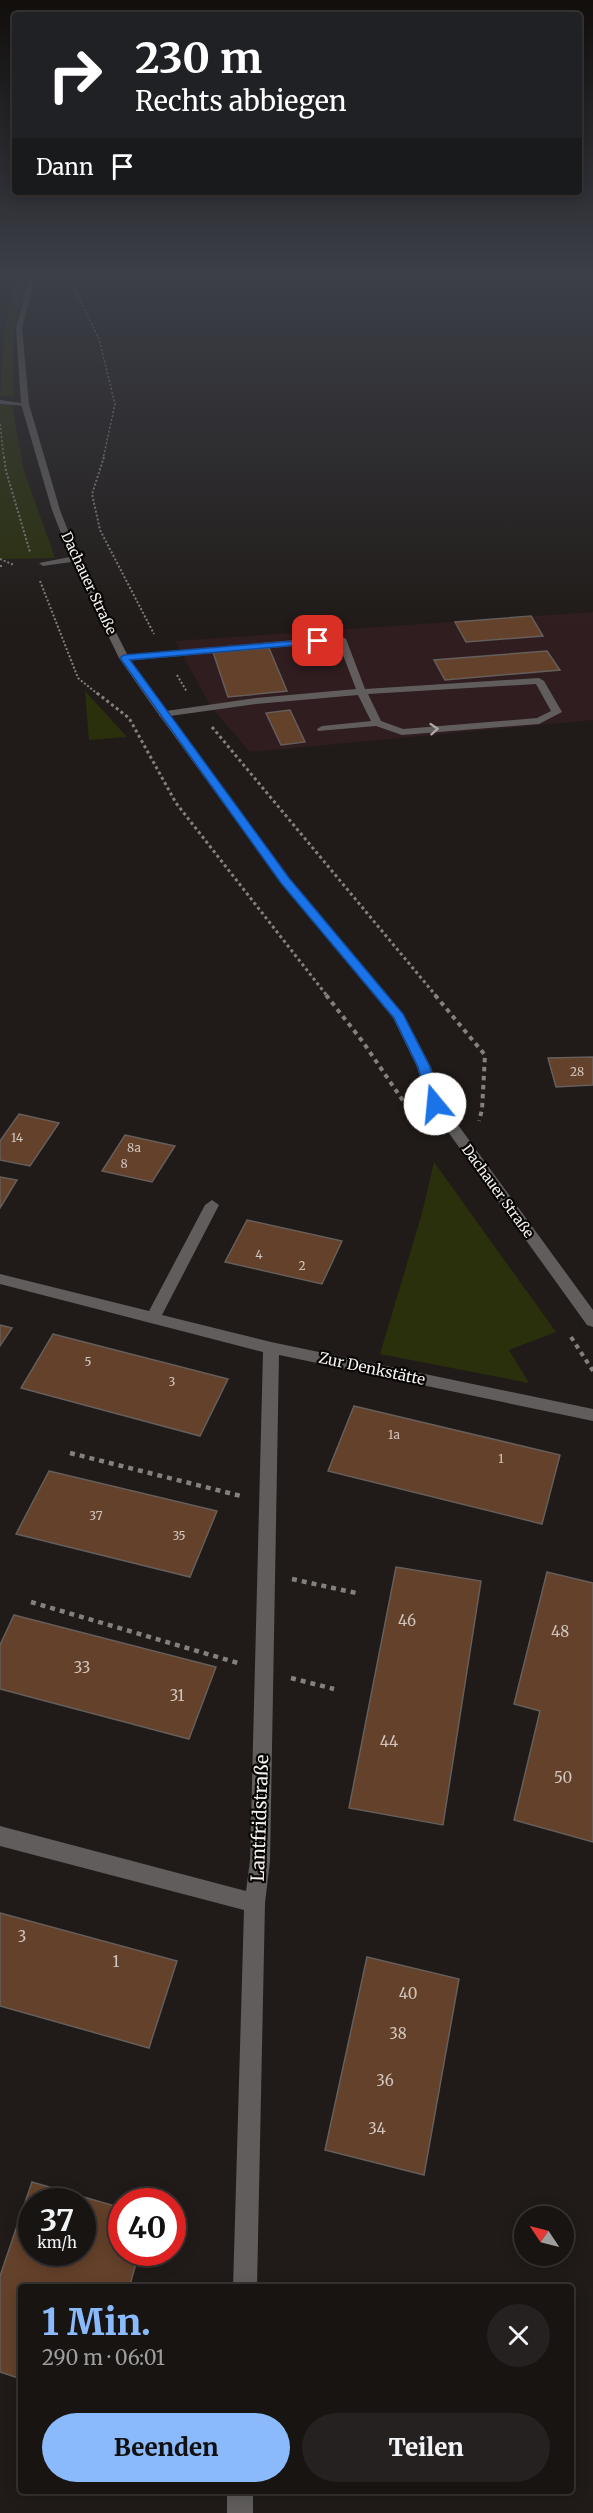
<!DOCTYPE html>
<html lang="de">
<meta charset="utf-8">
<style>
body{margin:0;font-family:Merriweather,serif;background:#252120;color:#f1f3f6;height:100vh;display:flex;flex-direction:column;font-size:22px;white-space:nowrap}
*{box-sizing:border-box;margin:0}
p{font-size:20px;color:#9f9e9f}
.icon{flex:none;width:33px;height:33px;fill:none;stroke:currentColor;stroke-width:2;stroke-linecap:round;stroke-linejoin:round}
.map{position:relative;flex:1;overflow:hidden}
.drawer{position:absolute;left:18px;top:2284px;width:556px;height:210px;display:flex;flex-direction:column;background:#181412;border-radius:6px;box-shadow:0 3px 15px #0003,0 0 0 2px #363332}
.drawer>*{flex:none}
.hud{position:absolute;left:12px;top:12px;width:570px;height:183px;border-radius:6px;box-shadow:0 3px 15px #0003,0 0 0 2px #363332;background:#202124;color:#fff;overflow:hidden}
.needle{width:39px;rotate:305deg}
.tools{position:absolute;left:514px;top:2206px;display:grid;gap:12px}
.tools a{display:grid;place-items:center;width:60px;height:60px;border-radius:50%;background:#181412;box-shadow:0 3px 15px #0003,0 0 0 2px #363332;font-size:30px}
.speed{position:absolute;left:18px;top:2188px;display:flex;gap:12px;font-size:30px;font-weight:700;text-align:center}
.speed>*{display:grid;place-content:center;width:78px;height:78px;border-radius:50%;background:#181412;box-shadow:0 3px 15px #0003,0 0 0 2px #363332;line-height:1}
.speed small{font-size:15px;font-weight:400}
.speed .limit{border:9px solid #d22;background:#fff;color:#111}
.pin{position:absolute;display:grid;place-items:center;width:51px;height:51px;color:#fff;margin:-26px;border-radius:12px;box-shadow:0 3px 9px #0006}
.me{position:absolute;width:66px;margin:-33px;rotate:343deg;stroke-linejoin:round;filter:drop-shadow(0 0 4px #0008)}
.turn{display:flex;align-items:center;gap:21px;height:126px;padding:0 24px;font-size:27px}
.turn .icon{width:78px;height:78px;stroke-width:2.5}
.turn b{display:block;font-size:42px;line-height:51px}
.then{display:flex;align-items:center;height:57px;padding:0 24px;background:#0003;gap:12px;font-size:22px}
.round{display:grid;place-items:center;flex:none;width:63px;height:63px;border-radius:32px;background:#252120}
.summary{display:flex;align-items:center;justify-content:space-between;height:102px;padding:0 24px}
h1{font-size:36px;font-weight:800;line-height:45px;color:#8abafc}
.primary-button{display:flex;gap:12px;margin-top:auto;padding:12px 24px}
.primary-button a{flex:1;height:69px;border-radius:36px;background:#8abafc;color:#111;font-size:24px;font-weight:800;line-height:69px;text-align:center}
.primary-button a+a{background:#252120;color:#f1f3f6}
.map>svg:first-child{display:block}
</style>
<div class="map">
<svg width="593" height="2513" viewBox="0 0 593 2513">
<rect width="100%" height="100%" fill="#201b18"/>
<polygon fill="#301d20" points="593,612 593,720 250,752 211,707 175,641"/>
<g fill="#2a300b">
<polygon points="14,274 28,274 14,329 13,396 0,396 5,329"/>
<polygon points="0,405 12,405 24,471 55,558 0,559"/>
<polygon points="85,691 127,737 89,740"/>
<polygon points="434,1162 556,1332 509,1350 529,1383 380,1354 422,1213"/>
</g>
<g fill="#64412a" stroke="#655e5a" stroke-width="1.5" fill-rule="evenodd">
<polygon points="531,616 543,636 466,642 455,622"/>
<polygon points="269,648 287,691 228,697 213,652"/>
<polygon points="547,651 560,670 445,680 434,660"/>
<polygon points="290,710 305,742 281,745 266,713"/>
<polygon points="593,1057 593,1085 556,1087 548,1058"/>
<polygon points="19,1114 59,1123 30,1166 0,1160 0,1141"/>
<polygon points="125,1135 175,1146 152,1182 102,1171"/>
<polygon points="0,1177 17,1180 0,1208"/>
<polygon points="247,1220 342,1241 322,1284 225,1262"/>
<polygon points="0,1325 12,1328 0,1346"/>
<polygon points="53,1334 228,1379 200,1436 21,1388"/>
<polygon points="354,1406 560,1455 542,1524 328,1471"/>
<polygon points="49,1471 217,1511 190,1577 16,1534"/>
<polygon points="396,1567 481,1581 443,1825 349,1808"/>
<polygon points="547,1572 593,1583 593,1842 514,1820 540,1711 514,1704"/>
<polygon points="14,1615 216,1667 189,1739 0,1689 0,1645"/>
<polygon points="0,1913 177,1961 149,2048 0,2006"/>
<polygon points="367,1957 459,1979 424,2175 325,2150"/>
<path d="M32 2182 122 2208V2253H139L129 2288H21V2379L0 2372V2276ZM32 2202H82V2253H32Z"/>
</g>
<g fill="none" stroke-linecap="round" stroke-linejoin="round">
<g stroke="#84807d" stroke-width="1.5" stroke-dasharray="2 2" stroke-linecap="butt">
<polyline points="70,280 99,339 115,404 103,459"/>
<polyline points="0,424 4,459"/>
</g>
<g stroke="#84807d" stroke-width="2" stroke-dasharray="2 2" stroke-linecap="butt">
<polyline points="4,457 6,471 30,552"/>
<polyline points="104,457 92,494 100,530 154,634"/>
<polyline points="0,559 14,565"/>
<polyline points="0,566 3,566"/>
<polyline points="40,581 78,678 99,695"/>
<polyline points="177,675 187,692"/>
</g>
<g stroke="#84807d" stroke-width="3" stroke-dasharray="3 3" stroke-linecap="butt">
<polyline points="97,693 129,718 176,803 328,997"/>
<polyline points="212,727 437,997"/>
</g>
<g stroke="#84807d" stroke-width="4" stroke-dasharray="4.5 4.5" stroke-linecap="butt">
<polyline points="326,995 363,1042 410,1111"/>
<polyline points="435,995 485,1055 482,1110 479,1121"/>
<polyline points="571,1337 593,1371"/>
</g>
<g stroke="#84807d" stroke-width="4.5" stroke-dasharray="5 5" stroke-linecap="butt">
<polyline points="70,1453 241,1496"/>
<polyline points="292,1579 356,1593"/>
<polyline points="31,1602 238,1663"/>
<polyline points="291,1678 334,1689"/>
</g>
<g fill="#615d5d" fill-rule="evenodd">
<polygon points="0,400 29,404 25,406 0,404"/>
<polygon points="75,556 79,559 78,561 43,566 39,563"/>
<path d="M341 636 346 639 365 689 539 678 544 681 562 712 539 724 402 735 376 726 318 731 317 729 322 726 371 721 358 695 256 704 163 717 159 716V712L256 698 356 689 338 642 124 661 119 658 124 655ZM536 684 551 711 537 718 403 729 381 721 368 694Z"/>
</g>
<g fill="#615d5d" fill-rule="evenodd">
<polygon points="212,1200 219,1205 162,1315 271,1342 593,1409 593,1421 279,1355 270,1861 265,1903 257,2288 233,2288 244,1910 0,1846 0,1826 246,1891 250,1861 263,1352 0,1284 0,1274 149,1311 205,1205"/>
<rect x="227" y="2492" width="26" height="21"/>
</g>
<polygon fill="#615d5d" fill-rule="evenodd" points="30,274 36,274 22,328 29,404 60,510 79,559 129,658 156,697 289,879 405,1017 431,1067 442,1103 593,1310 593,1327 587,1325 428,1104 417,1067 393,1018 281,883 149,701 119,658 71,559 52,510 21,404 16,328"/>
</g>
<defs><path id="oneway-chevron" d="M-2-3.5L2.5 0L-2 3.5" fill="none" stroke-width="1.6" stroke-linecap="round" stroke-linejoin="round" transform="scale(1.5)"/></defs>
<use stroke="#aba7a6" href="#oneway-chevron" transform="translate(434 729) rotate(-5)"/>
<linearGradient id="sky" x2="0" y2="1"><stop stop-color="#120f0d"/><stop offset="0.44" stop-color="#3c3f48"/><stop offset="1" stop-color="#3c3f48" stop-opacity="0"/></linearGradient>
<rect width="593" height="626" fill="url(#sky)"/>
<polygon fill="#1a73e8" stroke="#114b97" stroke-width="1.5" points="318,639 322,641 321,643 130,660 289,878 403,1014 430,1067 441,1104 435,1108 429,1104 418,1067 394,1018 281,883 120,658 124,655"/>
<g text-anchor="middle" stroke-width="4.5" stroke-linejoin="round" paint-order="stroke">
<g font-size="12" fill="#d1c5bd">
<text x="577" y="1076">28</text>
<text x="17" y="1142">14</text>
<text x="134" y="1152">8a</text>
<text x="124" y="1168">8</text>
<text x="259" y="1259">4</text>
<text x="302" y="1270">2</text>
<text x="88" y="1366">5</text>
<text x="172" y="1386">3</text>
<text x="394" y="1439">1a</text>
<text x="501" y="1463">1</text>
<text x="96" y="1520">37</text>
<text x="179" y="1540">35</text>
</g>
<g font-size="14" fill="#f5f1ee" stroke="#080605">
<text transform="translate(89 583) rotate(65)" y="5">Dachauer Straße</text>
<text transform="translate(498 1191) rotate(54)" y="5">Dachauer Straße</text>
</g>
<g font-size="15" fill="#f5f1ee" stroke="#080605">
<text transform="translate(372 1369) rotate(12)" y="5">Zur Denkstätte</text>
</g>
<g font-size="15" fill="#d1c5bd">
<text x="407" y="1626">46</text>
<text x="560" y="1637">48</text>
<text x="82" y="1673">33</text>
<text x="177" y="1701">31</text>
<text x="389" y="1747">44</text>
<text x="563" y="1783">50</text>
<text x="22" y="1942">3</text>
<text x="116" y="1967">1</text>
<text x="408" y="1999">40</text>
<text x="398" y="2039">38</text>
<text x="385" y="2086">36</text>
<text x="377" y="2134">34</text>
</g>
<g font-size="18" fill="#f5f1ee" stroke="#080605">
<text transform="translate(260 1818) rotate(-88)" y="6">Lantfridstraße</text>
</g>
</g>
</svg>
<div class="tools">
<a><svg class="needle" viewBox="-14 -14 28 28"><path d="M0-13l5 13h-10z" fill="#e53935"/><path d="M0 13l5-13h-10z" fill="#9f9e9f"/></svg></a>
</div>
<div class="speed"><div>37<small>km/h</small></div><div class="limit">40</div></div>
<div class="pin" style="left:318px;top:641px;background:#d93025"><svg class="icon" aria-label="arrive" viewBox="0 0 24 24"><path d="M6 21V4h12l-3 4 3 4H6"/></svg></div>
<svg class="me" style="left:435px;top:1104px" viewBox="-20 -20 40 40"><circle r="19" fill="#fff"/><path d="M0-13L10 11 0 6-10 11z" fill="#1a73e8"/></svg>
<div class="hud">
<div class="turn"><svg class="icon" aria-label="right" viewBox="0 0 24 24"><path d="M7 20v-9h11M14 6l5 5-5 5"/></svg><div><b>230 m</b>Rechts abbiegen</div></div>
<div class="then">Dann<svg class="icon" aria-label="arrive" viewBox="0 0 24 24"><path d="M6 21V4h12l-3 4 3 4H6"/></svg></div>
</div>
<section class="drawer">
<div class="summary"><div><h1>1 Min.</h1><p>290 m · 06:01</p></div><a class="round"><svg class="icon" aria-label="close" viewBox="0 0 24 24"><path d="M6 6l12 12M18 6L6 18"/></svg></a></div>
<div class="primary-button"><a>Beenden</a><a>Teilen</a></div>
</section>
</div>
